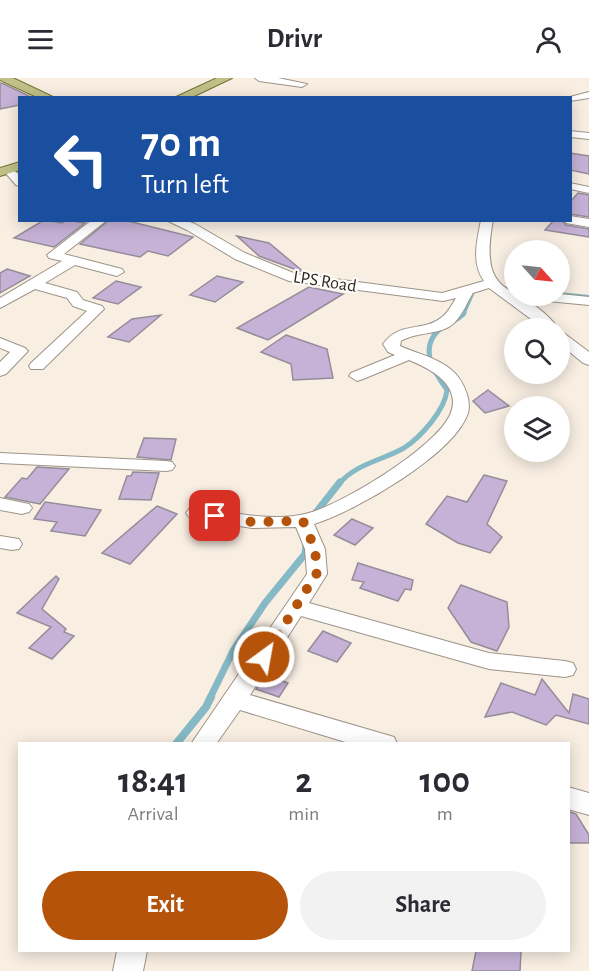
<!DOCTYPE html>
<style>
body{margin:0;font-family:"Alegreya Sans",sans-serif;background:#f2f2f3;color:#2b2b33;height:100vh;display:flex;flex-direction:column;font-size:22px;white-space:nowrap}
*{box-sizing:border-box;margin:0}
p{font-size:20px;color:#7c7c81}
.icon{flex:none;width:33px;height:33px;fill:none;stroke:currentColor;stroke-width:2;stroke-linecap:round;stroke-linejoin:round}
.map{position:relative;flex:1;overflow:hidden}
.panel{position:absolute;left:18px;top:664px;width:552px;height:210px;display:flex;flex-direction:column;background:#fff;border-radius:0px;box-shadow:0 3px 15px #0003}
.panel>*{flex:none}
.guide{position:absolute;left:18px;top:18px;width:554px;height:126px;border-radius:0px;box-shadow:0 3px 15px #0003;background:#1a4fa0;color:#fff;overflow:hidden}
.needle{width:39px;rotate:117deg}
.tools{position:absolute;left:504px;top:162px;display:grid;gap:12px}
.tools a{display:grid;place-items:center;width:66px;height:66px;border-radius:50%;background:#fff;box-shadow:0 3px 15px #0003;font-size:30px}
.pin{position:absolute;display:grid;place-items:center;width:51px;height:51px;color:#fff;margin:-26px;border-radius:12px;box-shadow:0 3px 9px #0006}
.me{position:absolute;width:66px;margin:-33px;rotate:32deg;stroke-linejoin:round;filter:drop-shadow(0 0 4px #0008)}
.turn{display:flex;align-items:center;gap:21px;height:126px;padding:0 24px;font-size:27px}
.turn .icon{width:78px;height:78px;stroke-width:2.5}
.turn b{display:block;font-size:42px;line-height:51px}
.eta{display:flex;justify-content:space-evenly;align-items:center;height:102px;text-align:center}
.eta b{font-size:36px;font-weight:600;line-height:42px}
.button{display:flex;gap:12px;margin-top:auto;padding:12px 24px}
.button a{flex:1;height:69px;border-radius:36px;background:#b45309;color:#fff;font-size:24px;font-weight:600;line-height:69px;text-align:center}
.button a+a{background:#f2f2f3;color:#2b2b33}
header{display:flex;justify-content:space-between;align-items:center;height:78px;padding:0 24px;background:#fff;font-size:27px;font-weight:600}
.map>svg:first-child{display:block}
</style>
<header><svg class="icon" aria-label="menu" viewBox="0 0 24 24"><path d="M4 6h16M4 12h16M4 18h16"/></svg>Drivr<svg class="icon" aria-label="person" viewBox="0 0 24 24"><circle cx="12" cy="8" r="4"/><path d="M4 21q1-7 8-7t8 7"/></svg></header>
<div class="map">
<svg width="589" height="893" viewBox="0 0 589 893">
<rect width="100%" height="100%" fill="#f8eee2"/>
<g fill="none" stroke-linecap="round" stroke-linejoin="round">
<g stroke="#85b9c5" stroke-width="4">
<polyline points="498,210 514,211"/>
<polyline points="560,216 589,219"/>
<polyline points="463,237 473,214 477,212"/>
</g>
<path stroke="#85b9c5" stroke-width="5" d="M339 406C355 386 383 382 404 370 421 359 445 332 447 312 434 294 418 270 440 251 447 245 458 243 464 235"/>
<g stroke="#85b9c5" stroke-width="7">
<polyline points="314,437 340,404"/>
<polyline points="210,620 233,573 265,525 305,476 306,467"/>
</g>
<polyline stroke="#85b9c5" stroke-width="8" points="176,666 206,629 211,619"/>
</g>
<g fill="#c6b2d7" stroke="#938d99" stroke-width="1.5">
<polygon points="0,5 4,6 33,20 20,20 20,27 0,31"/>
<polygon points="570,75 589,78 589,96 570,92"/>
<polygon points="578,115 589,117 589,139 570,136 570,124"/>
<polygon points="44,142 62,145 66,142 85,145 54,169 14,160"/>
<polygon points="109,142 124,142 193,159 168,178 148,173 140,179 80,166"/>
<polygon points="554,142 562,142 566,147 589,151 589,159 545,152"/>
<polygon points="237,158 269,165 305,195 259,178"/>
<polygon points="7,191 30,198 0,215 0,195"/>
<polygon points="217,198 243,204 215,224 190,217"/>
<polygon points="116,203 141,209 118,226 93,220"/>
<polygon points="309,209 343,216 268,262 237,250"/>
<polygon points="161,237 129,264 108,259 132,241"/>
<polygon points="286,257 327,271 333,300 293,302 291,286 261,274"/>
<polygon points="488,312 509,328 485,335 473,323"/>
<polygon points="144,360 176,361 171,382 137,379"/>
<polygon points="37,389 69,391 40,426 5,419 22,400 27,401"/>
<polygon points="133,394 159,395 151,422 119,421 127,398 131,398"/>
<polygon points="484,397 507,403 487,446 502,459 490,475 458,465 426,446 447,418 467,424"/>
<polygon points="45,424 101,432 85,458 51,453 57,444 34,441"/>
<polygon points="157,428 177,436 130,486 102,475"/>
<polygon points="352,441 373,450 355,467 334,457"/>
<polygon points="358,485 413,502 411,512 405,511 398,523 360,510 364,504 352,502"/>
<polygon points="56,498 59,501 42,531 66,551 64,554 74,558 52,581 29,570 51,549 17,535"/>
<polygon points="461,507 507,524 509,549 497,573 471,564 448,530"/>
<polygon points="323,553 351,565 337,584 308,573"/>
<polygon points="266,597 288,605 279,619 256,611"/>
<polygon points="542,601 569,635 573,616 589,621 589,646 556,637 546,647 512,634 485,639 501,605 535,617"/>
<polygon points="568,733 576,736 589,757 589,765 568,765"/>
<polygon points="476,873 521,873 520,893 472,893"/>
</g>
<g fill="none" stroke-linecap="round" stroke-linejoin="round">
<defs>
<g id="minor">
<polygon points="255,0 278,0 307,6 302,9 259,3"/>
<polygon points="589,14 589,20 570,23 570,20 566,20"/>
<polygon points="570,53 589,55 589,61 570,59"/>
<polygon points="9,89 20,97 20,108 16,107 3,92"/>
<polygon points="570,105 589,109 589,115 570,111"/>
<polygon points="570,138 589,141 589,149 566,145 564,142 570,142"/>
<polygon points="92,142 107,142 64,176 122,191 124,194 117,198 75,187 45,205 77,214 83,222 102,228 104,231 43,291 31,291 29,288 31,285 87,233 73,228 67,220 35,211 0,230 0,220 62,183 49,180 47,177"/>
<path d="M166 142H185L195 146 245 175 296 196 442 215 484 203C471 185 477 162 481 142H493C477 228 521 201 558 250H543L489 210 473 215C467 224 463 236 455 244 442 258 417 253 401 263L400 268C420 277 445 281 459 300 466 310 471 324 468 335 455 376 354 434 314 446L325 471 327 496 309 525 489 575 565 583 573 585 576 591 573 597 565 599 489 591 301 538 250 617 394 659 397 666H352L240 632 216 666H191L307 496 305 471 296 449 252 450 196 441 189 439 186 435 189 431 196 429C228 434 273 444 305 436 340 428 435 370 450 337 463 308 431 291 409 282L363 301 357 303 349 298 351 295 395 277 388 274 383 266C401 242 423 255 442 239 448 235 452 226 456 220L443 223 289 203 235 181 187 152Z"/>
<polygon points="560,216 589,219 589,227 537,222 530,218"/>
<polygon points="560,254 565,256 589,274 589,287 583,285 560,266"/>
<polygon points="0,260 25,270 28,273 6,296 0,298 0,284 10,274 0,270"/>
<polygon points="0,375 166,383 172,384 175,388 172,392 166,393 0,385"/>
<polygon points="0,420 29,426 32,430 29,434 22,436 0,432"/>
<polygon points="0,458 19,461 22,466 19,471 12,472 0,470"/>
<polygon points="568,709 589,715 589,737 568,731"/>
<polygon points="117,873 147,873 143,893 113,893"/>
</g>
<g id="major">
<polygon points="0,0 13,0 55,20 39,20 0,2"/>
<polygon points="217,0 232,0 190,20 174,20"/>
<polygon points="20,84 20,92 0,98 0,90"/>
</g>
</defs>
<use href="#minor" stroke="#9d9489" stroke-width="2"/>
<use href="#major" stroke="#717132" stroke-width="2"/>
<use href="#minor" fill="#fff" fill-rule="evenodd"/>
<use href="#major" fill="#bfc188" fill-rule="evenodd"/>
</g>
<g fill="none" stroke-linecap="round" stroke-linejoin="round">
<polyline stroke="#b45309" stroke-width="10" stroke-dasharray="0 18" points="215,438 252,444 303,443 315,471 317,495 264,579"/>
</g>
<g text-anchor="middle" stroke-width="4.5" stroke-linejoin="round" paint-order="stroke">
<g font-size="18" fill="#2d2925" stroke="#fffdfa">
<text transform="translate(325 203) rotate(9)" y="6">LPS Road</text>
</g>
</g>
</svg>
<div class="tools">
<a><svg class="needle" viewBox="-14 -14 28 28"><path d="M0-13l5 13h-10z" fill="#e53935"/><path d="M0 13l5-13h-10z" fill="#7c7c81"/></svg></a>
<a><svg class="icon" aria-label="search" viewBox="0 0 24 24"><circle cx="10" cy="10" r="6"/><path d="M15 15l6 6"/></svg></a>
<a><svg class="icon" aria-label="layers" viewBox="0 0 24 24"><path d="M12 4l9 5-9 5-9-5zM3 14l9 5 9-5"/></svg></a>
</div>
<div class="pin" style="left:215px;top:438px;background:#d93025"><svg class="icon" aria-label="arrive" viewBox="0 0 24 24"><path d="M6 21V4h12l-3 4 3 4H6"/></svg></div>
<svg class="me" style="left:264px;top:579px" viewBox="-20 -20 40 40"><circle r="17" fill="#b45309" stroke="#fff" stroke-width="3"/><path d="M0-11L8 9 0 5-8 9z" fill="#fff"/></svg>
<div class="guide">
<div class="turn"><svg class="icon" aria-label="left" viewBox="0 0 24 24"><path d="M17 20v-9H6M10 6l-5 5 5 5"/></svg><div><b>70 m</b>Turn left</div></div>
</div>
<section class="panel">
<div class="eta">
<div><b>18:41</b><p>Arrival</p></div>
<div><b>2</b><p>min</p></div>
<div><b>100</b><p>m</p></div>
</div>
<div class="button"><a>Exit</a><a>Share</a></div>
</section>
</div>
